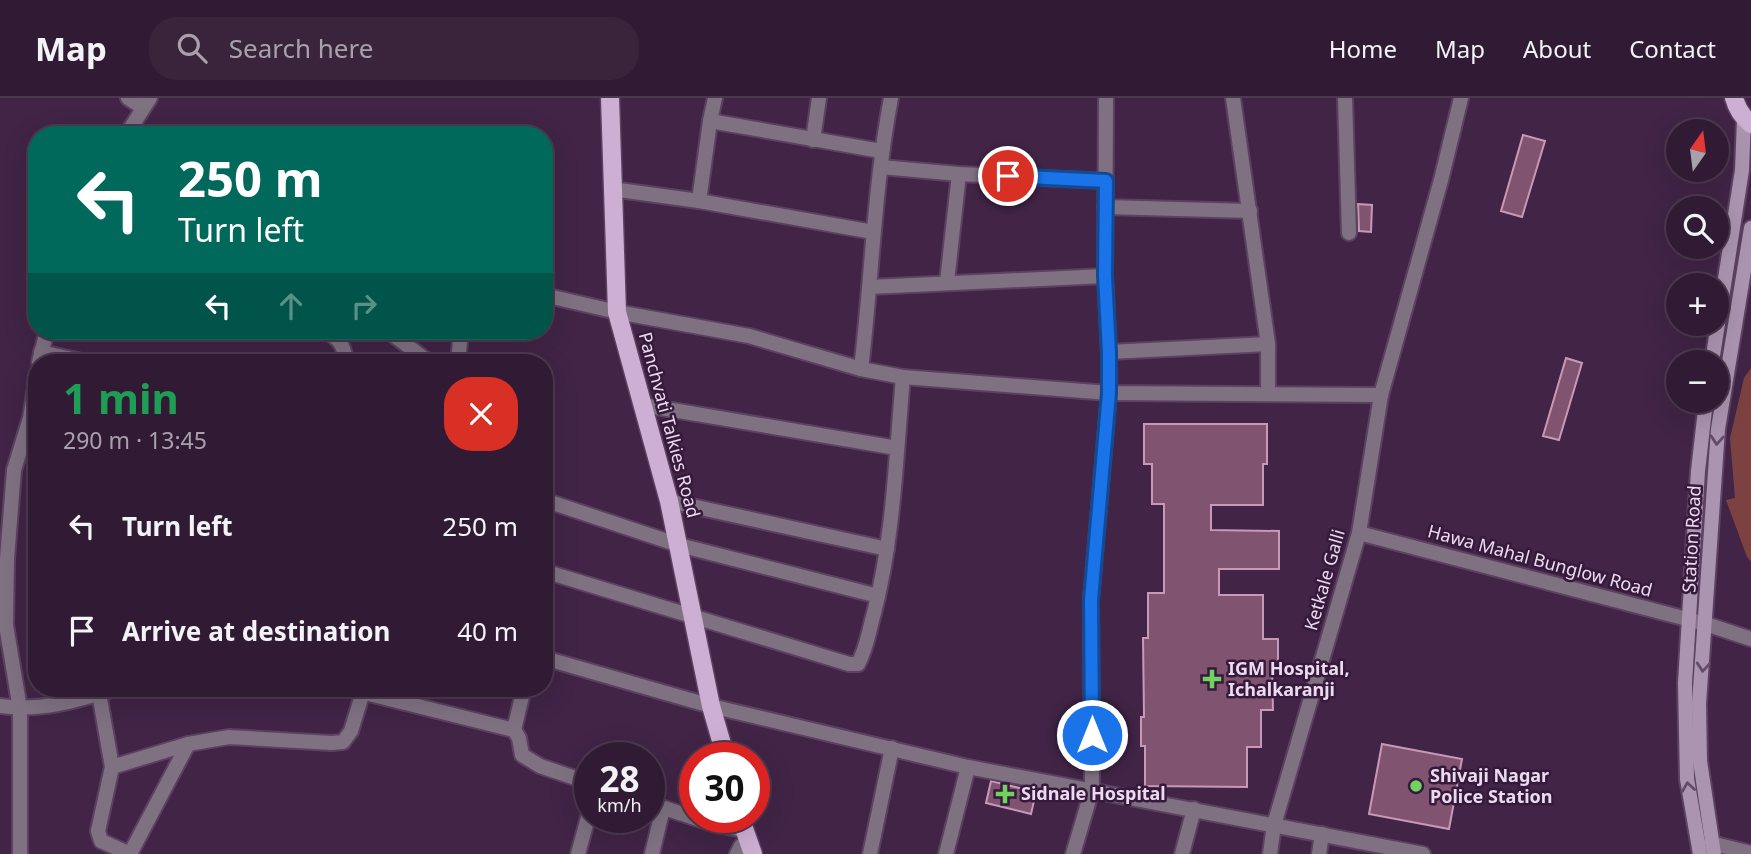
<!DOCTYPE html>
<meta charset="utf-8">
<style>
body{margin:0;font-family:"Noto Sans",sans-serif;background:#39243c;color:#f1f3f6;height:100vh;display:flex;flex-direction:column;font-size:26px;white-space:nowrap}
*{box-sizing:border-box;margin:0}
p{font-size:23px;color:#a8a1ac}
.icon{flex:none;width:38px;height:38px;fill:none;stroke:currentColor;stroke-width:2;stroke-linecap:round;stroke-linejoin:round}
.map{position:relative;flex:1;overflow:hidden}
.drawer{position:absolute;left:28px;top:256px;width:525px;height:343px;display:flex;flex-direction:column;background:#311b34;border-radius:28px;box-shadow:0 7px 28px #0002,0 0 0 2px #4c394f}
.drawer>*{flex:none}
.guide{position:absolute;left:28px;top:28px;width:525px;height:214px;border-radius:28px;box-shadow:0 7px 28px #0002,0 0 0 2px #4c394f;background:#00695c;color:#fff;overflow:hidden}
.needle{width:46px;rotate:14deg}
.tools{position:absolute;left:1666px;top:21px;display:grid;gap:14px}
.tools a{display:grid;place-items:center;width:63px;height:63px;border-radius:50%;background:#311b34;box-shadow:0 7px 28px #0002,0 0 0 2px #4c394f;font-size:35px}
.speed{position:absolute;left:574px;top:644px;display:flex;gap:14px;font-size:35px;font-weight:700;text-align:center}
.speed>*{display:grid;place-content:center;width:91px;height:91px;border-radius:50%;background:#311b34;box-shadow:0 7px 28px #0002,0 0 0 2px #4c394f;line-height:1}
.speed small{font-size:18px;font-weight:400}
.speed .limit{border:10px solid #d22;background:#fff;color:#111}
.pin{position:absolute;display:grid;place-items:center;width:60px;height:60px;color:#fff;margin:-30px;border:4px solid #fff;border-radius:50%;box-shadow:0 2px 7px #0007}
.me{position:absolute;width:77px;margin:-38px;rotate:0deg;stroke-linejoin:round;filter:drop-shadow(0 0 5px #0008)}
.turn{display:flex;align-items:center;gap:24px;height:147px;padding:0 35px;font-size:32px}
.turn .icon{width:91px;height:91px;stroke-width:2.5}
.turn b{display:block;font-size:49px;line-height:60px}
.lanes{display:flex;align-items:center;height:66px;padding:0 35px;background:#0003;justify-content:center;gap:35px;direction:ltr}
.lanes .off{opacity:.35}
.round{display:grid;place-items:center;flex:none;width:74px;height:74px;border-radius:28px;background:#39243c}
.head{display:flex;align-items:center;justify-content:space-between;height:119px;padding:0 35px}
h1{font-size:42px;font-weight:700;line-height:52px;color:#1e9e55}
ul{padding:0;list-style:none}
li{display:flex;align-items:center;gap:21px;height:105px;padding:0 35px}
li div{flex:1}
li b{display:block;font-size:26px}
li em{font-style:normal}
header{display:flex;align-items:center;gap:42px;box-sizing:border-box;height:98px;padding:0 35px;background:#311b34;border-bottom:2px solid #4c394f}
header strong{font-size:33px}
nav{display:flex;gap:38px;margin-inline-start:auto;font-size:24px}
.search{width:490px;height:63px;background:#39243c;display:flex;align-items:center;gap:18px;box-sizing:border-box;padding:0 24px;border-radius:28px;color:#a8a1ac;font-size:26px}
.map>svg:first-child{display:block}
</style>
<header>
<strong>Map</strong>
<div class="search"><svg class="icon" aria-label="search" viewBox="0 0 24 24"><circle cx="10" cy="10" r="6"/><path d="M15 15l6 6"/></svg>Search here</div>
<nav><a>Home</a><a>Map</a><a>About</a><a>Contact</a></nav>
</header>
<div class="map">
<svg width="1751" height="756" viewBox="0 0 1751 756">
<rect width="100%" height="100%" fill="#412446"/>
<polygon fill="#7c4242" points="1751,270 1751,464 1747,459 1726,402 1735,400 1730,340 1744,280"/>
<g fill="#805471" stroke="#c899b7" stroke-width="2">
<polygon points="1523,37 1545,43 1522,119 1501,113"/>
<polygon points="1358,106 1372,107 1371,134 1359,133"/>
<polygon points="1566,260 1582,265 1559,342 1543,338"/>
<polygon points="1144,326 1267,326 1267,366 1263,366 1263,407 1211,407 1211,432 1279,433 1279,471 1219,471 1219,497 1263,497 1263,541 1278,541 1278,568 1272,568 1273,612 1261,612 1261,649 1247,649 1247,689 1145,688 1145,648 1141,648 1141,619 1144,619 1143,540 1148,540 1148,495 1164,495 1164,406 1152,406 1152,366 1144,366"/>
<polygon points="1382,646 1462,661 1449,731 1369,716"/>
<polygon points="991,683 1036,694 1031,716 986,705"/>
</g>
<g fill="none" stroke-linecap="round" stroke-linejoin="round">
<defs>
<g id="minor">
<polyline points="128,0 143,10"/>
<polyline points="715,0 710,23 881,53"/>
<polyline points="1233,0 1268,246 1268,296"/>
<polyline points="1345,0 1349,135"/>
<polyline points="126,37 150,0"/>
<polyline points="813,42 819,0"/>
<polyline points="881,69 959,76 1106,83"/>
<polyline points="612,91 699,103 873,134"/>
<polyline points="699,103 710,23"/>
<polyline points="1105,109 1250,113"/>
<polyline points="947,184 959,76"/>
<polyline points="870,189 1105,178"/>
<polyline points="544,197 617,214 749,238 861,271 903,279 1109,295 1381,297 1441,82 1461,0"/>
<path d="M324 233C339 239 345 249 346 264"/>
<polyline points="388,233 429,264"/>
<polyline points="41,254 86,264"/>
<polyline points="1109,254 1268,246"/>
<polyline points="39,264 47,233"/>
<polyline points="458,264 461,233"/>
<path d="M861 271C872 180 874 89 891 0"/>
<polyline points="643,307 897,350"/>
<polyline points="544,402 679,447 878,498"/>
<polyline points="669,403 887,451"/>
<polyline points="1359,435 1706,526 1751,541"/>
<path d="M544 473 849 566H858C867 550 869 532 874 515 894 438 896 357 903 279"/>
<polyline points="544,560 711,608 968,669 1423,756"/>
<polyline points="345,590 514,632 519,640 522,657 540,668 590,685"/>
<polyline points="99,595 112,669 98,733 101,743 130,756 188,646"/>
<path d="M0 608C41 614 79 602 118 590"/>
<polyline points="514,632 524,590"/>
<polyline points="112,669 188,646 229,639 331,645 343,644 351,633 363,594"/>
<polyline points="649,705 713,726 743,732"/>
<polyline points="1711,745 1751,755"/>
<polyline points="20,756 20,611 6,527 7,461 14,372 30,320 37,279"/>
<polyline points="578,756 590,712"/>
<polyline points="652,756 663,710"/>
<polyline points="737,756 741,748 748,745"/>
<polyline points="870,756 892,650"/>
<polyline points="946,756 968,669"/>
<polyline points="1073,756 1092,692 1091,502 1109,295 1109,254 1105,178 1106,0"/>
<polyline points="1182,756 1194,711"/>
<polyline points="1270,756 1274,727 1359,435 1381,297"/>
<polyline points="1319,756 1322,736"/>
</g>
<g id="secondary">
<polyline points="1712,264 1742,72 1744,21"/>
<polyline points="1700,756 1687,681 1685,585 1698,373 1706,303"/>
<polyline points="1714,756 1700,663 1699,606 1718,331 1751,130"/>
</g>
<g id="primary">
<polyline points="610,0 617,214 669,403 711,608 726,660"/>
<path d="M1734 0C1737 11 1742 19 1751 26"/>
<polyline points="740,719 753,756"/>
</g>
</defs>
<use href="#minor" stroke="#5c4161" stroke-width="18"/>
<use href="#secondary" stroke="#5c4161" stroke-width="18"/>
<use href="#primary" stroke="#5c4161" stroke-width="21"/>
<use href="#minor" stroke="#7f7182" stroke-width="14"/>
<use href="#secondary" stroke="#ab94b0" stroke-width="14"/>
<use href="#primary" stroke="#cdafd3" stroke-width="18"/>
</g>
<defs><path id="oneway-chevron" d="M-2-3.5L2.5 0L-2 3.5" fill="none" stroke-width="1.6" stroke-linecap="round" stroke-linejoin="round" transform="scale(1.75)"/></defs>
<g stroke="#654b6a">
<use href="#oneway-chevron" transform="translate(1717 342) rotate(94)"/>
<use href="#oneway-chevron" transform="translate(1703 569) rotate(95)"/>
<use href="#oneway-chevron" transform="translate(1688 689) rotate(-98)"/>
</g>
<g fill="none" stroke-linecap="round" stroke-linejoin="round">
<defs>
<polyline id="route" points="1008,78 1106,83 1105,178 1109,254 1109,295 1091,502 1092,637"/>
</defs>
<use href="#route" stroke="#114b97" stroke-width="18"/>
<use href="#route" stroke="#1a73e8" stroke-width="12"/>
</g>
<g fill="#70d35f" stroke="#361a3c" stroke-width="2.5">
<path d="M1208.5 570.5h7v7h7v7h-7v7h-7v-7h-7v-7h7z"/>
<circle cx="1416" cy="688" r="7"/>
<path d="M1001.5 685.5h7v7h7v7h-7v7h-7v-7h-7v-7h7z"/>
</g>
<g text-anchor="middle" stroke-width="5" stroke-linejoin="round" paint-order="stroke">
<g font-size="18" fill="#ecdaf0" stroke="#361a3c">
<text transform="translate(669 327) rotate(75)" y="6">Panchvati Talkies Road</text>
<text transform="translate(1692 441) rotate(-87)" y="6">Station Road</text>
<text transform="translate(1540 463) rotate(15)" y="6">Hawa Mahal Bunglow Road</text>
<text transform="translate(1325 482) rotate(-74)" y="6">Ketkale Galli</text>
</g>
<g font-size="18" font-weight="bold" fill="#ecdaf0" stroke="#361a3c" text-anchor="start">
<text x="1228" y="577">IGM Hospital,<tspan x="1228" dy="21">Ichalkaranji</tspan></text>
<text x="1430" y="684">Shivaji Nagar<tspan x="1430" dy="21">Police Station</tspan></text>
<text x="1021" y="702">Sidnale Hospital</text>
</g>
</g>
</svg>
<div class="tools">
<a><svg class="needle" viewBox="-14 -14 28 28"><path d="M0-13l5 13h-10z" fill="#e53935"/><path d="M0 13l5-13h-10z" fill="#a8a1ac"/></svg></a>
<a><svg class="icon" aria-label="search" viewBox="0 0 24 24"><circle cx="10" cy="10" r="6"/><path d="M15 15l6 6"/></svg></a>
<a>+</a>
<a>−</a>
</div>
<div class="speed"><div>28<small>km/h</small></div><div class="limit">30</div></div>
<div class="pin" style="left:1008px;top:78px;background:#d93025"><svg class="icon" aria-label="arrive" viewBox="0 0 24 24"><path d="M6 21V4h12l-3 4 3 4H6"/></svg></div>
<svg class="me" style="left:1092px;top:637px" viewBox="-20 -20 40 40"><circle r="17" fill="#1a73e8" stroke="#fff" stroke-width="3"/><path d="M0-11L8 9 0 5-8 9z" fill="#fff"/></svg>
<div class="guide">
<div class="turn"><svg class="icon" aria-label="left" viewBox="0 0 24 24"><path d="M17 20v-9H6M10 6l-5 5 5 5"/></svg><div><b>250 m</b>Turn left</div></div>
<div class="lanes"><svg class="icon" aria-label="left" viewBox="0 0 24 24"><path d="M17 20v-9H6M10 6l-5 5 5 5"/></svg><svg class="icon off" aria-label="ahead" viewBox="0 0 24 24"><path d="M12 20V5M6 11l6-6 6 6"/></svg><svg class="icon off" aria-label="right" viewBox="0 0 24 24"><path d="M7 20v-9h11M14 6l5 5-5 5"/></svg></div>
</div>
<section class="drawer">
<div class="head"><div><h1>1 min</h1><p>290 m · 13:45</p></div><a class="round" style="background:#d93025;color:#fff"><svg class="icon" aria-label="close" viewBox="0 0 24 24"><path d="M6 6l12 12M18 6L6 18"/></svg></a></div>
<ul>
<li><svg class="icon" aria-label="left" viewBox="0 0 24 24"><path d="M17 20v-9H6M10 6l-5 5 5 5"/></svg><div><b>Turn left</b></div><em>250 m</em></li>
<li><svg class="icon" aria-label="arrive" viewBox="0 0 24 24"><path d="M6 21V4h12l-3 4 3 4H6"/></svg><div><b>Arrive at destination</b></div><em>40 m</em></li>
</ul>
</section>
</div>
